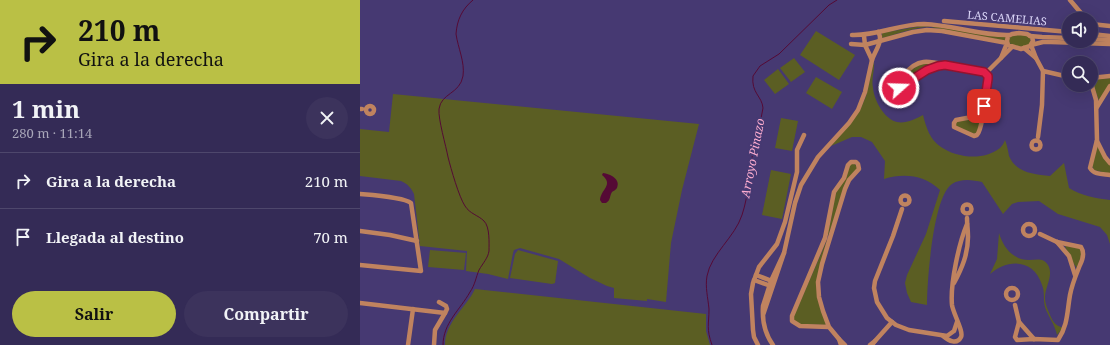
<!DOCTYPE html>
<html lang="es">
<meta charset="utf-8">
<style>
body{margin:0;font-family:"Noto Serif",serif;background:#3c335c;color:#f1f3f6;height:100vh;display:flex;flex-direction:column;font-size:15px;white-space:nowrap}
*{box-sizing:border-box;margin:0}
p{font-size:13px;color:#a9a7b9}
.icon{flex:none;width:22px;height:22px;fill:none;stroke:currentColor;stroke-width:2;stroke-linecap:round;stroke-linejoin:round}
.map{position:relative;flex:1;overflow:hidden}
.drawer{display:flex;flex-direction:column;background:#342b56;width:360px}
.drawer>*{flex:none}
.hud{background:#bac045;color:#111;overflow:hidden}
.controls{position:absolute;left:702px;top:12px;display:grid;gap:8px}
.controls a{display:grid;place-items:center;width:36px;height:36px;border-radius:50%;background:#342b56;box-shadow:0 4px 16px #0002,0 0 0 1px #4e476c;font-size:20px}
.pin{position:absolute;display:grid;place-items:center;width:34px;height:34px;color:#fff;margin:-17px;border-radius:8px;box-shadow:0 2px 6px #0006}
.me{position:absolute;width:44px;margin:-22px;rotate:70deg;stroke-linejoin:round;filter:drop-shadow(0 0 3px #0008)}
.turn{display:flex;align-items:center;gap:14px;height:84px;padding:0 12px;font-size:18px}
.turn .icon{width:52px;height:52px;stroke-width:2.5}
.turn b{display:block;font-size:28px;line-height:34px}
.round{display:grid;place-items:center;flex:none;width:42px;height:42px;border-radius:21px;background:#3c335c}
.headline{display:flex;align-items:center;justify-content:space-between;height:68px;padding:0 12px}
h1{font-size:24px;font-weight:700;line-height:30px}
.primary-button{display:flex;gap:8px;margin-top:auto;padding:8px 12px}
.primary-button a{flex:1;height:46px;border-radius:24px;background:#bac045;color:#111;font-size:16px;font-weight:700;line-height:46px;text-align:center}
.primary-button a+a{background:#3c335c;color:#f1f3f6}
ul{padding:0;list-style:none}
li{display:flex;align-items:center;gap:12px;height:56px;padding:0 12px;border-top:1px solid #4e476c}
li div{flex:1}
li b{display:block;font-size:15px}
li em{font-style:normal}
main{display:flex;flex:1;min-height:0}
.map>svg:first-child{display:block}
</style>
<main>
<section class="drawer">
<div class="hud">
<div class="turn"><svg class="icon" aria-label="right" viewBox="0 0 24 24"><path d="M7 20v-9h11M14 6l5 5-5 5"/></svg><div><b>210 m</b>Gira a la derecha</div></div>
</div>
<div class="headline"><div><h1>1 min</h1><p>280 m · 11:14</p></div><a class="round"><svg class="icon" aria-label="close" viewBox="0 0 24 24"><path d="M6 6l12 12M18 6L6 18"/></svg></a></div>
<ul>
<li><svg class="icon" aria-label="right" viewBox="0 0 24 24"><path d="M7 20v-9h11M14 6l5 5-5 5"/></svg><div><b>Gira a la derecha</b></div><em>210 m</em></li>
<li><svg class="icon" aria-label="arrive" viewBox="0 0 24 24"><path d="M6 21V4h12l-3 4 3 4H6"/></svg><div><b>Llegada al destino</b></div><em>70 m</em></li>
</ul>
<div class="primary-button"><a>Salir</a><a>Compartir</a></div>
</section>
<div class="map">
<svg width="750" height="345" viewBox="0 0 750 345">
<rect width="100%" height="100%" fill="#463972"/>
<g fill="#5b5e23">
<path d="M561 26 580 27 646 37 645 41 636 39 570 27C553 27 539 34 522 38V33Z"/>
<polygon points="456,31 495,55 479,80 440,55"/>
<path d="M660 34 670 37 671 44C663 48 655 48 648 42L650 36Z"/>
<polygon points="434,58 445,72 431,82 420,68"/>
<path d="M514 61C515 70 511 79 513 88 514 100 524 119 537 122 545 124 556 119 563 115 566 127 570 140 581 147 597 158 624 161 640 148 642 146 644 143 645 140 647 145 648 150 649 156 656 173 674 174 690 176L704 163 709 188C722 196 735 198 750 200V244L747 235 740 227 698 214 679 201 658 202 652 204 643 214 622 182C613 180 601 178 592 184 573 196 567 282 567 305L551 302 547 293 545 283 547 275 566 234 580 190C564 175 544 173 524 179L525 161 512 142 501 137H492L471 146 500 110 506 96Z"/>
<path d="M567 62 576 64 558 74 546 92H542C540 88 541 86 543 82 547 71 555 66 567 62Z"/>
<polygon points="418,69 429,84 415,94 404,80"/>
<polygon points="456,77 482,92 472,109 446,93"/>
<polygon points="750,78 750,84 739,101 732,81 733,80"/>
<path d="M33 94 339 124 322 190 311 243 306 302 287 299V301L254 298V288L247 286 230 278 199 259 160 248 154 250 153 253 148 279 128 274 106 271 107 251 60 246 54 194C51 188 48 184 41 181L0 176V129L29 132Z"/>
<polygon points="621,112 622,112 618,132 614,134 596,126 596,122 612,119"/>
<polygon points="421,118 438,121 432,151 415,148"/>
<polygon points="737,147 739,147 750,164 750,174 734,170 732,166"/>
<polygon points="494,163 498,168 488,180 468,236 467,235 471,219 475,195 490,164"/>
<polygon points="411,170 431,174 422,219 402,215"/>
<path d="M639 233C643 247 653 260 669 260 676 260 683 257 688 265 694 276 685 286 685 298 685 304 688 310 690 315 693 322 695 325 703 328L697 335C695 325 688 316 685 307 683 299 685 292 682 285 674 259 648 258 630 274L637 259Z"/>
<polygon points="467,240 468,240 457,279 466,325 437,324 433,318"/>
<path d="M705 246 719 247 723 252 717 268C714 266 706 249 705 246Z"/>
<polygon points="70,250 106,253 104,270 68,267"/>
<polygon points="158,250 198,261 195,283 192,284 150,278 155,254"/>
<path d="M115 289 346 314V331L350 345H85C85 322 106 308 115 289Z"/>
</g>
<path fill="#550a35" d="M243 173C250 174 261 179 257 188 256 190 253 191 252 192 249 197 251 200 246 203H242L240 200C241 189 254 185 242 175Z"/>
<g fill="none" stroke-linecap="round" stroke-linejoin="round">
<g stroke="#550a35" stroke-width="1">
<path d="M83 345C83 323 100 310 110 292 115 285 116 277 119 270 123 263 128 258 129 251 129 243 130 227 124 221 118 215 110 214 105 206 99 197 91 169 88 157 86 146 78 119 79 109 81 93 100 94 103 76 105 62 98 48 96 34 97 20 102 9 113 0"/>
<path d="M352 345C346 328 349 325 349 309 348 298 345 287 347 276 351 254 375 237 382 215 389 194 389 173 393 152 395 137 401 123 403 108 402 96 391 93 393 76L400 66 419 54 469 5 477 0"/>
</g>
<g stroke="#c0835f" stroke-width="4.5">
<polyline points="710,0 726,19"/>
<polyline points="584,21 709,32"/>
<polyline points="731,24 750,26"/>
<polygon points="659,33 667,34 672,37 673,41 670,46 661,49 648,45 647,41 648,36 652,34"/>
<polyline points="731,34 750,36"/>
<path d="M492 35C517 36 539 24 564 24 593 25 621 36 649 35"/>
<path d="M504 36 505 45 512 60C515 51 524 40 518 32"/>
<polyline points="670,36 682,37 709,38"/>
<polyline points="731,39 750,40"/>
<polyline points="491,44 505,45 553,32 567,30 582,31 647,43 641,58"/>
<polyline points="664,48 676,58"/>
<path d="M585 65C563 69 556 73 546 93L543 94 540 92C538 86 541 79 545 74 559 56 572 62 590 66 601 68 613 70 624 72L628 76V79C626 90 623 129 617 135L614 136 594 127V123L596 120 612 117 624 106"/>
<polyline points="683,71 676,58 671,45 683,42 691,42 750,44"/>
<polyline points="626,73 652,47"/>
<polyline points="731,78 750,76"/>
<path d="M731 83 736 100 737 140 730 168C734 175 743 174 750 175"/>
<circle cx="10" cy="110" r="4"/>
<polyline points="737,107 750,86"/>
<polyline points="0,109 2,109"/>
<polyline points="678,137 682,105 683,71 709,77"/>
<circle cx="676" cy="145" r="4.5"/>
<polyline points="737,141 745,157 750,163"/>
<path d="M0 194C12 195 43 197 51 203L61 271 0 265"/>
<circle cx="545" cy="200" r="4.5"/>
<circle cx="607" cy="209" r="4.5"/>
<polyline points="542,209 533,236 515,281 514,288 517,302 527,318 536,325 549,330 587,336 594,331 597,322"/>
<circle cx="669" cy="230" r="6"/>
<polyline points="0,231 30,235 57,241"/>
<polyline points="697,242 709,256 715,275"/>
<polyline points="424,253 435,203 441,185 458,157 489,123 498,110 505,92 512,60"/>
<polyline points="396,275 412,281"/>
<polyline points="394,280 411,286"/>
<path d="M594 283C602 268 608 254 608 237 608 230 607 224 607 218"/>
<circle cx="652" cy="294" r="6"/>
<polyline points="0,303 85,313 87,309 86,306 79,302"/>
<polyline points="655,305 659,322 674,339"/>
<path d="M403 315 424 253 411 281 403 306C402 320 405 334 413 345"/>
<path d="M659 322 655 337 657 340 674 339 698 340C708 325 707 312 710 295 712 284 716 275 720 265 723 259 725 253 721 247L697 242 680 234"/>
<polyline points="469,327 440,326 432,321 432,316 465,238 474,192 484,178 488,165 491,162 496,162 498,164 499,169 489,180 485,189 462,264 458,282 459,297 463,311 469,327 479,339"/>
<path d="M583 336C589 341 597 345 601 337 604 332 593 313 592 305 590 284 599 243 607 224"/>
<polyline points="515,341 532,322"/>
<polyline points="48,345 53,309"/>
<polyline points="74,345 75,330 85,313"/>
<polyline points="398,345 394,337 393,330 391,294 393,283 399,267 417,244 425,222 437,172 437,150 444,135"/>
<polyline points="481,345 479,339 485,345"/>
<polyline points="510,345 515,341 512,345"/>
</g>
</g>
<g fill="none" stroke-linecap="round" stroke-linejoin="round">
<defs>
<polyline id="route" points="539,88 541,93 546,93 551,82 556,77 567,70 578,66 585,65 624,72 628,76 628,79 624,106"/>
</defs>
<use href="#route" stroke="#92132f" stroke-width="10"/>
<use href="#route" stroke="#e11d48" stroke-width="7"/>
</g>
<g text-anchor="middle" stroke-width="4" stroke-linejoin="round" paint-order="stroke">
<g font-size="11" fill="#dad5f7" stroke="#463972">
<text transform="translate(647 18) rotate(5)" y="4">LAS CAMELIAS</text>
</g>
<g font-size="12" font-style="italic" fill="#fdadd0" stroke="#463972">
<text transform="translate(393 158) rotate(-79)" y="4">Arroyo Pinazo</text>
</g>
</g>
</svg>
<div class="controls">
<a><svg class="icon" aria-label="sound" viewBox="0 0 24 24"><path d="M4 9h4l5-4v14l-5-4H4zM17 9q2 3 0 6"/></svg></a>
<a><svg class="icon" aria-label="search" viewBox="0 0 24 24"><circle cx="10" cy="10" r="6"/><path d="M15 15l6 6"/></svg></a>
</div>
<div class="pin" style="left:624px;top:106px;background:#d93025"><svg class="icon" aria-label="arrive" viewBox="0 0 24 24"><path d="M6 21V4h12l-3 4 3 4H6"/></svg></div>
<svg class="me" style="left:539px;top:88px" viewBox="-20 -20 40 40"><circle r="17" fill="#e11d48" stroke="#fff" stroke-width="3"/><path d="M0-11L8 9 0 5-8 9z" fill="#fff"/></svg>
</div>
</main>
